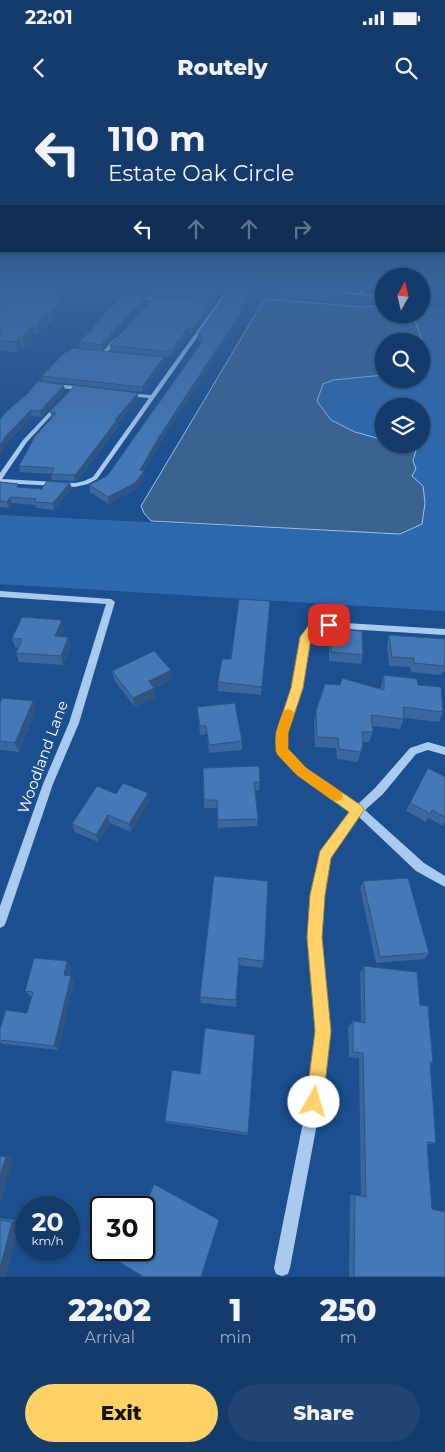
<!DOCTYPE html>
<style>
body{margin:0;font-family:Montserrat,sans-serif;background:#214673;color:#f1f3f6;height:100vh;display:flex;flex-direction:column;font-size:19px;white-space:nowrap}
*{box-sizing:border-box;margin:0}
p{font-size:16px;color:#9dadc1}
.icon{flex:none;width:28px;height:28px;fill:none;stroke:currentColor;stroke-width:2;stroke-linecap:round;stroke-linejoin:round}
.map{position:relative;height:1177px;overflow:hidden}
.panel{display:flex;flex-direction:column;background:#143b6b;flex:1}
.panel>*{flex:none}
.banner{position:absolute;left:0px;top:0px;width:445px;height:152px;box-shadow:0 1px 4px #0004,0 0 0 1px #33557e;background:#143b6b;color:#f1f3f6;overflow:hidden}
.needle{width:32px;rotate:8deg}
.tools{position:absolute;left:375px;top:168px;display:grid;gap:10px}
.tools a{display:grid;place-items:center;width:55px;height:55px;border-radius:50%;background:#143b6b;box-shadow:0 1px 4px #0004,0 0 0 1px #33557e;font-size:25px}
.speed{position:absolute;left:15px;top:1096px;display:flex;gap:10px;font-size:25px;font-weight:700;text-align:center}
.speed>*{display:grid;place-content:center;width:65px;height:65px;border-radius:50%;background:#143b6b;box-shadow:0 1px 4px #0004,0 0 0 1px #33557e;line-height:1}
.speed small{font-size:12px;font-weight:400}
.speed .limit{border:2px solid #111;border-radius:8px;background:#fff;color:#111}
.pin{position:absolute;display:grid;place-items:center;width:42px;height:42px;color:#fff;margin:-21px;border-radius:10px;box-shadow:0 2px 8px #0006}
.me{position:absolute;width:55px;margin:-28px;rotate:7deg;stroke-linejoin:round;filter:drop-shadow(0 0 4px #0008)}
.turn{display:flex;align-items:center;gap:18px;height:105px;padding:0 25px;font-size:22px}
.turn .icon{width:65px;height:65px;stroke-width:2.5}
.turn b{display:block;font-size:35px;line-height:42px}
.lanes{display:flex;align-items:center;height:48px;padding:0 25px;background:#0003;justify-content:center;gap:25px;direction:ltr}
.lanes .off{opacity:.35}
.eta{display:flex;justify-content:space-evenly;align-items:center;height:85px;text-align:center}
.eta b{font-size:30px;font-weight:800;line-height:35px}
.button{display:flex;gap:10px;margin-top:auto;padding:10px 25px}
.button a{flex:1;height:58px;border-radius:30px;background:#ffd166;color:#111;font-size:20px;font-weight:800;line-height:58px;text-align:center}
.button a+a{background:#214673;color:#f1f3f6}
.status{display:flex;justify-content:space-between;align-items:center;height:35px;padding:0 25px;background:#143b6b;direction:ltr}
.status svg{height:14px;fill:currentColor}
header{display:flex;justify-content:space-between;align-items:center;height:65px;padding:0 25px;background:#143b6b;font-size:22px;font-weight:800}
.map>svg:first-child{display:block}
</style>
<div class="status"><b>22:01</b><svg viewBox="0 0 49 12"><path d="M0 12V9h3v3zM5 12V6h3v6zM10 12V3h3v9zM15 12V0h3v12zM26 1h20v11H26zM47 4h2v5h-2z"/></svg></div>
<header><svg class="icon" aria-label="back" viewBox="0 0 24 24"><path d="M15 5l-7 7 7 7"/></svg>Routely<svg class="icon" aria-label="search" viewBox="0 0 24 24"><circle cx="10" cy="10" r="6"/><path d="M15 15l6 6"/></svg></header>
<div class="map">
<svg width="445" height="1177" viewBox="0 0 445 1177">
<rect width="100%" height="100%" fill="#1b4f8f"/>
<path fill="#2e69ad" d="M421 207 445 209V511L0 484V415L400 434 422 424 412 377 416 350 409 344H421V306H384V340L355 332 331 320 317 301 323 284 333 280 384 275V279H421C421 272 424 266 424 259 426 243 418 229 412 214H421Z"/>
<path fill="#3c6290" stroke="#9cc4f0" d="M268 199 363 207 384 206V214H412C419 231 429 249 421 268V241H384V275L333 280 323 284 317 301 331 320 355 332 384 340V344H409L416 350 413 361 416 369 412 376 423 386 425 403 422 424 400 434 151 421 144 413 141 406 264 200Z"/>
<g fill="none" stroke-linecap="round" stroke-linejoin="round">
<g fill="#a9c9ee" fill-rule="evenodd">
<polygon points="57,184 82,184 121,186 119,187"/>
<polygon points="231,184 235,184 97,379 88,384 75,387 0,383 0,373 23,340 58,303 61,305 60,306 27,342 2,379 75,383 84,381 93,377 149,298 127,296 125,295 125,293 151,295"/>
<polygon points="362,184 366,184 364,194 384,196 384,198 331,192 333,191 360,193"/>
<polygon points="135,196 164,199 166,200 164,201 134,198"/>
<polygon points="116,237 120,238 106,254 102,254 102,252"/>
<polygon points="55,284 84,287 87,289 84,291 53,287 52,286"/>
<polygon points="0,491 111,499 115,502 79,623 53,684 6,822 4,826 0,828 0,806 43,684 69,623 106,504 0,497"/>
<polygon points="329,522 445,529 445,535 329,528 316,530 309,538 301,588 287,633 287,650 305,668 358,704 375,688 410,648 428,642 445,647 445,655 428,650 416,654 383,694 365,710 424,763 445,776 445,787 416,771 359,717 330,758 324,795 321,837 329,931 321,1002 290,1168 288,1174 282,1176 276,1174 274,1168 307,1002 317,931 309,837 312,795 321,752 351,711 299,674 279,654 277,651 277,633 293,588 301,537 310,526"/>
</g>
</g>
<g fill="#3a679d">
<polygon points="0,184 68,186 60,195 63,208 52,222 48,222 39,234 35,234 25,247 21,247 18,252 0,251"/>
<polygon points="135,184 227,184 216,202 130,194 129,189"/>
<polygon points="234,184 347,184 344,191 286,186 342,196 341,201 254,194 241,210 241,214 235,226 160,343 144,371 144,377 136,389 109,404 90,392 89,385 107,376 201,242 198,240 198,234"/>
<polygon points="372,184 384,184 384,193 372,191"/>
<polygon points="146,201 102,250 79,248 79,242 92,229 92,227"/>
<polygon points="212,208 192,235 189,233 172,255 168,255 167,257 111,251 110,245"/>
<polygon points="164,263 143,292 44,281 65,290 41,317 32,316 7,343 0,319 43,281 42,276"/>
<polygon points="138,293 138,299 117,324 118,326 78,380 75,381 52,380 51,374 20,372 19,366 52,318 50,312"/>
<polygon points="0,382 19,387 42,389 72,389 54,410 36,408 35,405 12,403 9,408 0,407"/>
<polygon points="270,501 261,595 218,591 218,582 231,559"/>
<polygon points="331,528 363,555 361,564 329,561 329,538"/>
<polygon points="64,529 61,537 68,537 71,546 63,565 19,562 16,553 18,548 15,547 12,538"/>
<polygon points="389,535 445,539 445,571 443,571 441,575 411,572 410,567 389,566 387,544"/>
<polygon points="112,571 172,579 154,588 155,597 135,607 114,580"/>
<polygon points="384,575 418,585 443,612 439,622 404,618 400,629 372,626 373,632 369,642 363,642 363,644 358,662 337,659 336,648 315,647 314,621 316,611 381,589 381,586"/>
<polygon points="0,603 36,610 19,652 0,650"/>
<polygon points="197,607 242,641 242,650 209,653 207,634 200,635"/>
<polygon points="203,668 260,682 259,690 255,691 258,719 257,726 218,728 217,708 204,708"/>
<polygon points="445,677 445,722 443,726 428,718 426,722 406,711 410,703"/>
<polygon points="148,693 149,701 131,732 110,723 98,742 75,732 72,724 116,694"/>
<polygon points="214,776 264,861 262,868 239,865 236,907 201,903 200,897"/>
<polygon points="363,781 429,853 424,859 376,863 360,788"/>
<polygon points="67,861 71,867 69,876 74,881 58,950 3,944 0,942 0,929 27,913 32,896 30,896 25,891"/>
<polygon points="364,866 420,905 433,963 430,965 436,1043 427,1045 423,1177 349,1177 350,1095 355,1095 361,1096 359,958 349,957 348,927 353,921 361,922 360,873"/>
<polygon points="200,974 248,1033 247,1035 167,1023 165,1021"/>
<polygon points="0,1118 20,1121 0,1177"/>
</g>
<g fill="#305480">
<polygon points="61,184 68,184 68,186 53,203 51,194"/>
<polygon points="224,184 227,184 216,202 216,197"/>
<polygon points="254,189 254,194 241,210 241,214 235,226 160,343 144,371 144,377 136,389 109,404 108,397 140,370 159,337 239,209"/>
<polygon points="60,195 63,208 52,222 50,213 57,199"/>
<polygon points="146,196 146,201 102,250 101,245"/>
<polygon points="212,202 212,208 192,235 192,230"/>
<polygon points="47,212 48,222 39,234 37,225"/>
<polygon points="33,225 35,234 25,247 23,237"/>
<polygon points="188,228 189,233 172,255 172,250"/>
<polygon points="19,237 21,247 18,252 15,242"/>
<polygon points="164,257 164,263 143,292 142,287"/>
<polygon points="64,285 65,290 41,317 40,311"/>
<polygon points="138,293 138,299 117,324 118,326 78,380 75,381 74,375 115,320"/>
<polygon points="31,310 32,316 7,343 0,355 0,346 5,337"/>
<polygon points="70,383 72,389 54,410 53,403"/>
<polygon points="10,397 12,403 9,408 7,402"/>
<polygon points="62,520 64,529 58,545 55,536"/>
<polygon points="68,537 71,546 63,565 61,556"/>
<polygon points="171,570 172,579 154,588 155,597 135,607 133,598 149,581"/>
<polygon points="33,601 36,610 19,652 15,643"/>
<polygon points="148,693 149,701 131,732 129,724"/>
<polygon points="108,715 110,723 98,742 96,735"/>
<polygon points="67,861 71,867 67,881 64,875"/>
<polygon points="71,876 74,881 58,950 54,946"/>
<polygon points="6,1057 13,1059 0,1106 0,1076"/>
<polygon points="20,1121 6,1177 0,1177 0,1168 12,1122"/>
</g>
<g fill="#4478b7" stroke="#305480">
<polygon points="0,184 61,184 51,194 60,195 57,199 62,199 50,213 47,212 37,225 33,225 23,237 19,237 15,242 0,241"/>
<polygon points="135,184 224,184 216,197 129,189"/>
<polygon points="234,184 253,184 343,191 341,196 254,189 239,209 242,209 235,221 159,337 140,370 144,371 135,383 108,397 89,385 107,376 204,239 198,234"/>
<polygon points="313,184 346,184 345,186"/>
<polygon points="373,184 384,184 384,188 373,187"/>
<polygon points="125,193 146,196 101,245 79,242 95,227 92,227"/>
<polygon points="154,197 212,202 192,230 188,228 172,250 168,249 167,252 110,245"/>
<polygon points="73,248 164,257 142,287 42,276 65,252 68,252"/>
<polygon points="38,281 64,285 40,311 31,310 5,337 0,346 0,319 6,312 28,293"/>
<polygon points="75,285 138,293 115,320 117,320 76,374 74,375 51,374 54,368 19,366 35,336 56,313 50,312"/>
<polygon points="47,381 70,383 53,403 34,402 36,399 10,397 7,402 0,401 0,382 18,384 17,387 42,389"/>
<polygon points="239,499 270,501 262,587 218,582 222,559 231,559"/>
<polygon points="22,517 62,520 55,536 68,537 61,556 16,553 22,539 12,538"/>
<polygon points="331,528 362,531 363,555 331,552"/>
<polygon points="389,535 445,539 445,561 444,561 445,566 414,563 414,558 392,557"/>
<polygon points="154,551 171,570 149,581 154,588 133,598 112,571"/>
<polygon points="384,575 417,579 418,585 441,587 443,612 403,607 404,619 371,615 373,632 362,632 363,644 361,652 339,649 338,638 317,637 316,611 325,584 340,585 342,578 384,590"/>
<polygon points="2,598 33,601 15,643 0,641 0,603"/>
<polygon points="235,603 242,641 209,645 206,626 200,626 197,607"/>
<polygon points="259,666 260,682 254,682 258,719 218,720 217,700 204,700 203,668"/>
<polygon points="428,668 445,677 445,717 432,710 431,714 410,703"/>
<polygon points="123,683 148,693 129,724 108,715 96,735 72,724 97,686 116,694"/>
<polygon points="214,776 268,781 264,861 239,858 236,900 200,897"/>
<polygon points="408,778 429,853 380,857 363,781"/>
<polygon points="34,858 67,861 64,875 71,876 54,946 0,940 0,929 6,910 27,913 33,892 25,891"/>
<polygon points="364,866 417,872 420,905 428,906 433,963 430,962 436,1043 427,1042 432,1109 445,1112 445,1177 354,1177 355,1095 366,1097 363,953 353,952 353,921 365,923"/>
<polygon points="205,928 255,935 248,1033 165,1021 172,970 200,974"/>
<polygon points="0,1056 6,1057 0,1076"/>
<polygon points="154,1084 219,1120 201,1177 144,1177 114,1159 117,1150 144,1150 144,1108 134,1108 138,1097 147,1102"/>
<polygon points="0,1120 12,1122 0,1168"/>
</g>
<linearGradient id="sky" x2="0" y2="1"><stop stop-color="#0f2b4f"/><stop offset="0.53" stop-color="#39639b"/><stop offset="1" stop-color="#39639b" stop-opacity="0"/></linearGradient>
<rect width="445" height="348" fill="url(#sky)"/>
<polygon fill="#ffd166" stroke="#a68842" points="329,521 334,525 332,528 316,531 311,538 303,588 288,633 288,649 306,668 362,706 364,710 331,758 325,795 322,837 331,931 323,1002 321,1008 314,1011 308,1008 306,1002 315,931 307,837 310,795 320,751 349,712 297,675 278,655 276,651 276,633 291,588 300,537 309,525"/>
<path fill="#f59e0b" d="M288 609 293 611 294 614 288 633V649L306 668 341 692 343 696 341 700 337 701 332 700 297 675 278 655C272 642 278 623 284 611Z"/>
<g text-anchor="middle" stroke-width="5" stroke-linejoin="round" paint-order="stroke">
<g font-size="15" fill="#fff" stroke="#1b4f8f">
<text transform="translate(43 657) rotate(-70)" y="5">Woodland Lane</text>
</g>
</g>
</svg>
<div class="tools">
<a><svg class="needle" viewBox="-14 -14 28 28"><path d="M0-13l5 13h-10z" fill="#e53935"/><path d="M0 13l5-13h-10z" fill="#9dadc1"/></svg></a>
<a><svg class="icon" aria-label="search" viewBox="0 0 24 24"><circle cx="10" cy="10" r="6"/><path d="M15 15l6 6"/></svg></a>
<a><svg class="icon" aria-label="layers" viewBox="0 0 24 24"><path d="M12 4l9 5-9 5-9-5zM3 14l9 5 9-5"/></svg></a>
</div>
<div class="speed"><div>20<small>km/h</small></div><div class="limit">30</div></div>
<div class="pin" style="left:329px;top:525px;background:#d93025"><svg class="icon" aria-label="arrive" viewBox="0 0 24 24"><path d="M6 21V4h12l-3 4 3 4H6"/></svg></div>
<svg class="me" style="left:314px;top:1002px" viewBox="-20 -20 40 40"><circle r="19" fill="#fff"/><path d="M0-13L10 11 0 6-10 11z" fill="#ffd166"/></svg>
<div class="banner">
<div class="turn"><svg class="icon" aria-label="left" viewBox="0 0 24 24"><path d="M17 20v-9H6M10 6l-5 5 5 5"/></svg><div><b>110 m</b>Estate Oak Circle</div></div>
<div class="lanes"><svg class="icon" aria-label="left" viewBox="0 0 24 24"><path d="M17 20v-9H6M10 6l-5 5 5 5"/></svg><svg class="icon off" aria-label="ahead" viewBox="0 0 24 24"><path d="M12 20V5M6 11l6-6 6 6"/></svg><svg class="icon off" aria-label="ahead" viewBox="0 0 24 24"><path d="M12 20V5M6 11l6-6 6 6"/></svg><svg class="icon off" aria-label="right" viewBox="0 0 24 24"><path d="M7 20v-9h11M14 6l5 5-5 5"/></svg></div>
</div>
</div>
<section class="panel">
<div class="eta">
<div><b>22:02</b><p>Arrival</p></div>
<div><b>1</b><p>min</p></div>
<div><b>250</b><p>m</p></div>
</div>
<div class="button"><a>Exit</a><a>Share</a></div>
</section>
